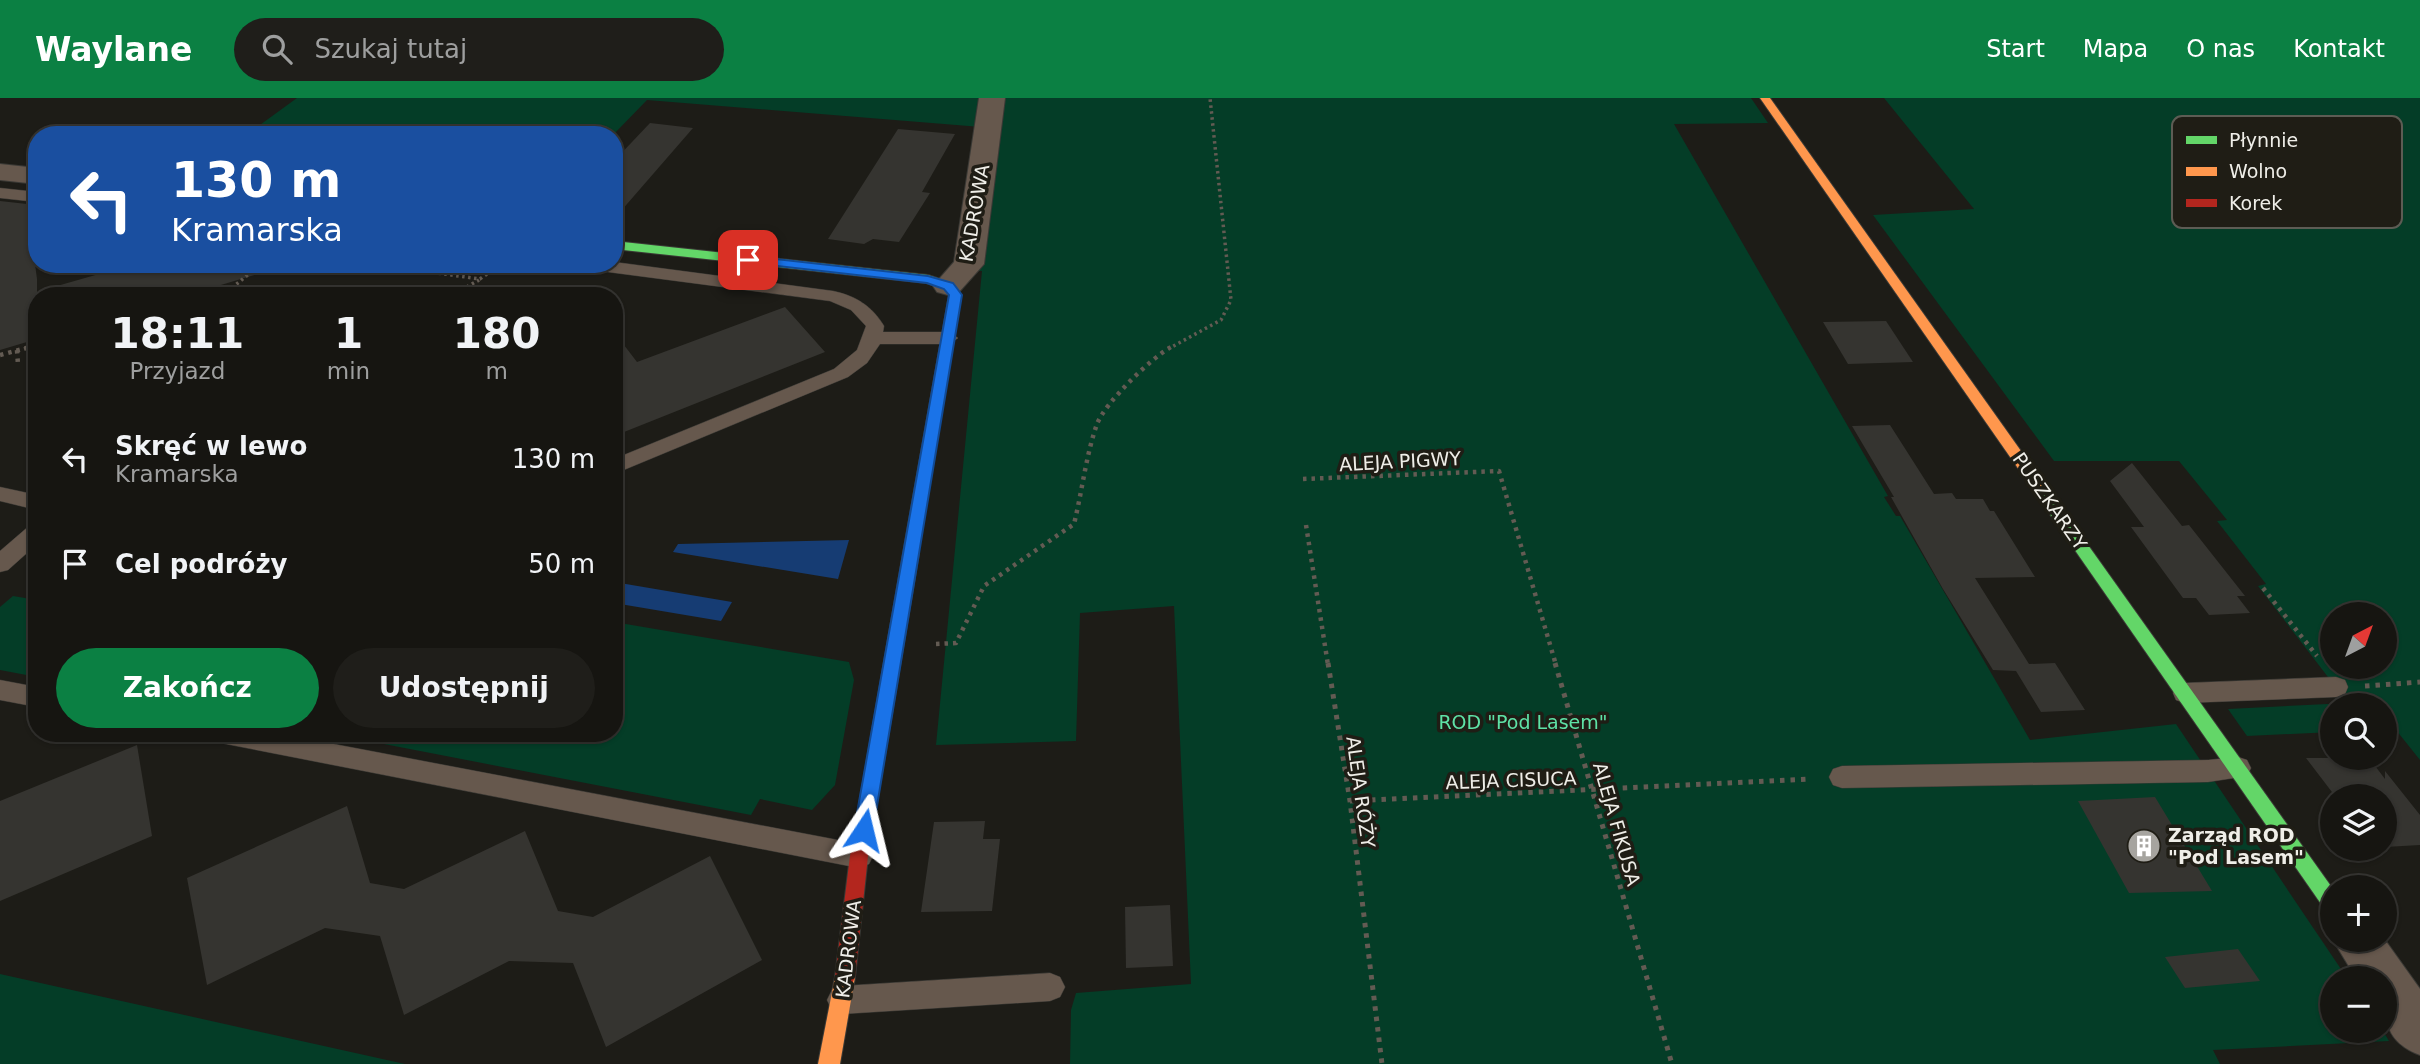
<!DOCTYPE html>
<html lang="pl">
<meta charset="utf-8">
<style>
body{margin:0;font-family:"DejaVu Sans",sans-serif;background:#1f1e1a;color:#f1f3f6;height:100vh;display:flex;flex-direction:column;font-size:26px;white-space:nowrap}
*{box-sizing:border-box;margin:0}
p{font-size:23px;color:#9e9f9f}
.icon{flex:none;width:38px;height:38px;fill:none;stroke:currentColor;stroke-width:2;stroke-linecap:round;stroke-linejoin:round}
.map{position:relative;flex:1;overflow:hidden}
.details{position:absolute;left:28px;top:189px;width:595px;height:455px;display:flex;flex-direction:column;background:#161511;border-radius:28px;box-shadow:0 2px 5px #0004,0 0 0 2px #353431}
.details>*{flex:none}
.hud{position:absolute;left:28px;top:28px;width:595px;height:147px;border-radius:28px;box-shadow:0 2px 5px #0004,0 0 0 2px #353431;background:#1a4fa0;color:#fff;overflow:hidden}
.needle{width:46px;rotate:41deg}
.tools{position:absolute;left:2320px;top:504px;display:grid;gap:14px}
.tools a{display:grid;place-items:center;width:77px;height:77px;border-radius:50%;background:#161511;box-shadow:0 2px 5px #0004,0 0 0 2px #353431;font-size:35px}
.pin{position:absolute;display:grid;place-items:center;width:60px;height:60px;color:#fff;margin:-30px;border-radius:14px;box-shadow:0 4px 10px #0006}
.me{position:absolute;width:77px;margin:-38px;rotate:10deg;stroke-linejoin:round;filter:drop-shadow(0 0 5px #0008)}
.turn{display:flex;align-items:center;gap:24px;height:147px;padding:0 28px;font-size:32px}
.turn .icon{width:91px;height:91px;stroke-width:2.5}
.turn b{display:block;font-size:49px;line-height:60px}
.eta{display:flex;justify-content:space-evenly;align-items:center;height:119px;text-align:center}
.eta b{font-size:42px;font-weight:700;line-height:49px}
.primary-button{display:flex;gap:14px;margin-top:auto;padding:14px 28px}
.primary-button a{flex:1;height:80px;border-radius:42px;background:#0b8043;color:#fff;font-size:28px;font-weight:700;line-height:80px;text-align:center}
.primary-button a+a{background:#1f1e1a;color:#f1f3f6}
ul{padding:0;list-style:none}
li{display:flex;align-items:center;gap:21px;height:105px;padding:0 28px}
li div{flex:1}
li b{display:block;font-size:26px}
li em{font-style:normal}
header{display:flex;align-items:center;gap:42px;box-sizing:border-box;height:98px;padding:0 35px;background:#0b8043;color:#fff}
header strong{font-size:33px}
nav{display:flex;gap:38px;margin-inline-start:auto;font-size:24px}
.search{width:490px;height:63px;background:#1f1e1a;display:flex;align-items:center;gap:18px;box-sizing:border-box;padding:0 24px;border-radius:38px;color:#9e9f9f;font-size:26px}
.map>svg:first-child{display:block}
</style>
<header>
<strong>Waylane</strong>
<div class="search"><svg class="icon" aria-label="search" viewBox="0 0 24 24"><circle cx="10" cy="10" r="6"/><path d="M15 15l6 6"/></svg>Szukaj tutaj</div>
<nav><a>Start</a><a>Mapa</a><a>O nas</a><a>Kontakt</a></nav>
</header>
<div class="map">
<svg width="2420" height="966" viewBox="0 0 2420 966">
<rect width="100%" height="100%" fill="#1d1c17"/>
<g fill="#043d27" fill-rule="evenodd">
<polygon points="297,0 984,0 981,29 647,2 613,37 246,37"/>
<polygon points="997,0 1751,0 1768,25 1674,26 1888,398 1884,399 1896,418 1900,418 2030,642 2176,626 2347,880 2333,880 2333,933 2383,933 2389,943 2213,952 2220,966 1070,966 1071,912 1076,895 1191,886 1174,508 1080,515 1076,643 936,647 982,173 972,172"/>
<path d="M1884 0H2420V662L2396 632H2385V607H2333V634L2247 638 2228 611 2348 605 2258 488 2266 486 2217 423 2227 422 2179 363H2054L1873 117 1974 111ZM2333 516H2385V569H2333Z"/>
<polygon points="13,498 37,502 37,579 0,572 0,509"/>
<polygon points="614,524 849,564 854,582 835,687 812,712 760,701 751,717 327,635 614,635"/>
<polygon points="0,876 405,966 0,966"/>
</g>
<g fill="#163c73">
<polygon points="849,442 838,481 673,454 678,446"/>
<polygon points="614,484 732,504 721,523 614,505"/>
</g>
<g fill="#353430">
<polygon points="650,25 693,30 614,121 614,63"/>
<polygon points="898,31 955,36 922,94 930,95 899,144 873,141 864,146 828,141"/>
<polygon points="0,103 27,106 37,181 37,241 0,252"/>
<polygon points="134,166 260,166 261,175 184,198 59,198 57,188"/>
<polygon points="785,209 825,254 614,338 614,234 637,264"/>
<polygon points="1886,223 1913,264 1848,266 1823,224"/>
<polygon points="1890,327 1934,396 1952,395 1956,401 1983,401 1990,413 1994,413 2035,479 1975,480 2029,566 2055,565 2085,612 2041,614 2016,573 1993,572 1943,491 1891,399 1894,399 1852,328"/>
<polygon points="2132,365 2182,428 2189,427 2245,498 2237,498 2250,515 2209,517 2196,500 2183,500 2131,429 2144,429 2110,383"/>
<polygon points="137,647 152,738 0,803 0,703"/>
<polygon points="2306,660 2369,660 2385,681 2385,673 2420,717 2420,747 2385,749 2385,698 2335,698"/>
<polygon points="2155,699 2212,793 2129,795 2078,703"/>
<polygon points="347,708 370,785 404,791 525,733 558,813 593,819 710,758 762,862 606,949 573,865 509,863 404,917 380,838 325,830 207,887 187,780"/>
<polygon points="985,723 983,741 1000,741 992,813 921,814 934,724"/>
<polygon points="1170,807 1173,868 1126,870 1125,809"/>
<polygon points="2238,851 2260,883 2185,890 2165,859"/>
</g>
<g fill="none" stroke-linecap="round" stroke-linejoin="round">
<defs>
<g id="lane">
<polygon points="0,90 37,94 37,104 0,100"/>
<path d="M614 164 833 193C856 198 872 208 884 228L883 234H949L958 240 949 246H880L867 265 848 279 614 376V361L834 271 857 252 866 228 851 212 830 203 585 171 576 166Z"/>
<polygon points="0,389 37,397 37,412 0,403"/>
<polygon points="37,425 37,446 8,472 0,474 0,453 29,428"/>
<polygon points="2336,579 2345,582 2348,589 2345,596 2336,599 2185,605 2176,602 2173,595 2176,588 2185,585"/>
<polygon points="0,582 37,589 37,609 0,602"/>
<polygon points="209,635 276,635 859,746 869,750 873,758 869,766 859,770 221,645 212,642"/>
<polygon points="2238,659 2247,662 2251,670 2247,678 2208,684 1842,690 1833,687 1829,679 1833,671 1842,668 2208,662"/>
<polygon points="1050,875 1060,879 1065,889 1060,899 1050,903 842,916 832,912 827,902 832,892 842,888"/>
</g>
<g id="street">
<polygon points="979,0 1005,0 984,166 959,194 948,197 937,194 933,188 954,164"/>
<polygon points="0,66 37,70 37,86 0,82"/>
<path d="M2333 842H2385L2420 891V957C2381 942 2385 917 2385 880H2356Z"/>
</g>
<g id="fast">
<polygon points="614,143 928,177 952,185 961,197 916,459 906,459 903,455 949,197 944,191 926,185 614,151"/>
<polygon points="2036,380 2041,381 2333,791 2333,816 2326,813 2031,389 2029,385 2031,381"/>
</g>
<g id="slow">
<polygon points="1760,0 1770,0 2041,381 2043,385 2041,389 2031,389"/>
<polygon points="845,870 852,872 855,879 840,966 818,966 835,879 838,872"/>
</g>
<polygon id="jam" points="911,449 919,455 868,758 855,879 852,886 845,888 838,886 835,879 850,758 903,455"/>
</defs>
<use href="#lane" stroke="#3a3935" stroke-width="1"/>
<use href="#street" stroke="#3a3935" stroke-width="2"/>
<use href="#fast" stroke="#3a3935" stroke-width="2"/>
<use href="#slow" stroke="#3a3935" stroke-width="2"/>
<use href="#jam" stroke="#3a3935" stroke-width="2"/>
<g stroke="#635b53" stroke-width="3.5" stroke-dasharray="2.5 3.5" stroke-linecap="butt">
<path d="M373 166 480 181C504 162 530 169 558 173"/>
<polyline points="216,198 227,194 250,175 278,166"/>
<polyline points="451,198 479,182"/>
<polyline points="24,251 37,247"/>
<polyline points="1168,251 1221,222 1231,202 1210,0"/>
</g>
<g stroke="#635b53" stroke-width="4.5" stroke-dasharray="3.5 5" stroke-linecap="butt">
<polyline points="17,252 18,267"/>
<polyline points="0,257 30,249"/>
<polyline points="1303,381 1499,373 1556,567"/>
<polyline points="1306,427 1328,567"/>
<polyline points="2263,490 2317,558"/>
<path d="M936 546 956 545 984 488 1074 426C1082 394 1086 357 1097 326 1105 305 1151 260 1171 249"/>
</g>
<g stroke="#635b53" stroke-width="5" stroke-dasharray="4.5 6" stroke-linecap="butt">
<polyline points="1328,565 1350,703 1382,966"/>
<polyline points="1555,565 1672,966"/>
<polyline points="2365,588 2420,584"/>
<polyline points="1350,703 1810,681"/>
</g>
<use href="#lane" fill="#66584d" fill-rule="evenodd"/>
<use href="#street" fill="#66584d" fill-rule="evenodd"/>
<use href="#fast" fill="#63d668" fill-rule="evenodd"/>
<use href="#slow" fill="#ff974d" fill-rule="evenodd"/>
<use href="#jam" fill="#b3261e" fill-rule="evenodd"/>
</g>
<polygon fill="#1a73e8" stroke="#114b97" stroke-width="2" points="748,158 928,178 953,185 962,197 873,732 870,738 864,740 857,738 854,732 949,197 944,191 927,185 743,164 741,162"/>
<defs>
<symbol id="building-disc" viewBox="-11 -11 22 22"><circle r="9.5" fill="#a6a49f" stroke="#1f1d15"/><path d="M-4-6H4V6H1V3H-1V6H-4ZM-2.5-4.3h1.7v1.8h-1.7ZM.8-4.3h1.7v1.8H.8ZM-2.5-1h1.7V.8h-1.7ZM.8-1h1.7V.8H.8Z" fill="#fff"/></symbol>
</defs>
<g fill-rule="evenodd">
<use href="#building-disc" x="2125" y="729" width="38" height="38"/>
</g>
<g text-anchor="middle" stroke-width="7" stroke-linejoin="round" paint-order="stroke">
<g font-size="19" fill="#efeee8" stroke="#1f1d15">
<text transform="translate(974 115) rotate(-80)" y="7">KADROWA</text>
<text transform="translate(1400 363) rotate(-3)" y="7">ALEJA PIGWY</text>
<text transform="translate(2050 403) rotate(55)" y="7">PUSZKARZY</text>
<text transform="translate(1511 682) rotate(-2)" y="7">ALEJA CISUCA</text>
<text transform="translate(1361 694) rotate(82)" y="7">ALEJA RÓŻY</text>
<text transform="translate(1617 726) rotate(74)" y="7">ALEJA FIKUSA</text>
<text transform="translate(848 851) rotate(-83)" y="7">KADROWA</text>
</g>
<g font-size="19" fill="#5ee2a6" stroke="#1f1d15">
<text x="1523" y="631">ROD "Pod Lasem"</text>
</g>
<g font-size="19" font-weight="bold" fill="#efeee8" stroke="#1f1d15" text-anchor="start">
<text x="2168" y="744">Zarząd ROD<tspan x="2168" dy="22">"Pod Lasem"</tspan></text>
</g>
</g>
<rect x="2172" y="18" width="230" height="112" rx="10" fill="#1f1d15" stroke="#5d5c54" stroke-width="2"/>
<rect x="2186" y="38" width="31" height="8" fill="#63d668"/>
<rect x="2186" y="69" width="31" height="9" fill="#ff974d"/>
<rect x="2186" y="101" width="31" height="8" fill="#b3261e"/>
<g font-size="19" fill="#efeee8">
<text x="2229" y="49">Płynnie</text>
<text x="2229" y="80">Wolno</text>
<text x="2229" y="112">Korek</text>
</g>
</svg>
<div class="tools">
<a><svg class="needle" viewBox="-14 -14 28 28"><path d="M0-13l5 13h-10z" fill="#e53935"/><path d="M0 13l5-13h-10z" fill="#9e9f9f"/></svg></a>
<a><svg class="icon" aria-label="search" viewBox="0 0 24 24"><circle cx="10" cy="10" r="6"/><path d="M15 15l6 6"/></svg></a>
<a><svg class="icon" aria-label="layers" viewBox="0 0 24 24"><path d="M12 4l9 5-9 5-9-5zM3 14l9 5 9-5"/></svg></a>
<a>+</a>
<a>−</a>
</div>
<div class="pin" style="left:748px;top:162px;background:#d93025"><svg class="icon" aria-label="arrive" viewBox="0 0 24 24"><path d="M6 21V4h12l-3 4 3 4H6"/></svg></div>
<svg class="me" style="left:864px;top:732px" viewBox="-20 -20 40 40"><path d="M0-17L14 15 0 8-14 15z" fill="#1a73e8" stroke="#fff" stroke-width="4"/></svg>
<div class="hud">
<div class="turn"><svg class="icon" aria-label="left" viewBox="0 0 24 24"><path d="M17 20v-9H6M10 6l-5 5 5 5"/></svg><div><b>130 m</b>Kramarska</div></div>
</div>
<section class="details">
<div class="eta">
<div><b>18:11</b><p>Przyjazd</p></div>
<div><b>1</b><p>min</p></div>
<div><b>180</b><p>m</p></div>
</div>
<ul>
<li><svg class="icon" aria-label="left" viewBox="0 0 24 24"><path d="M17 20v-9H6M10 6l-5 5 5 5"/></svg><div><b>Skręć w lewo</b><p>Kramarska</p></div><em>130 m</em></li>
<li><svg class="icon" aria-label="arrive" viewBox="0 0 24 24"><path d="M6 21V4h12l-3 4 3 4H6"/></svg><div><b>Cel podróży</b></div><em>50 m</em></li>
</ul>
<div class="primary-button"><a>Zakończ</a><a>Udostępnij</a></div>
</section>
</div>
